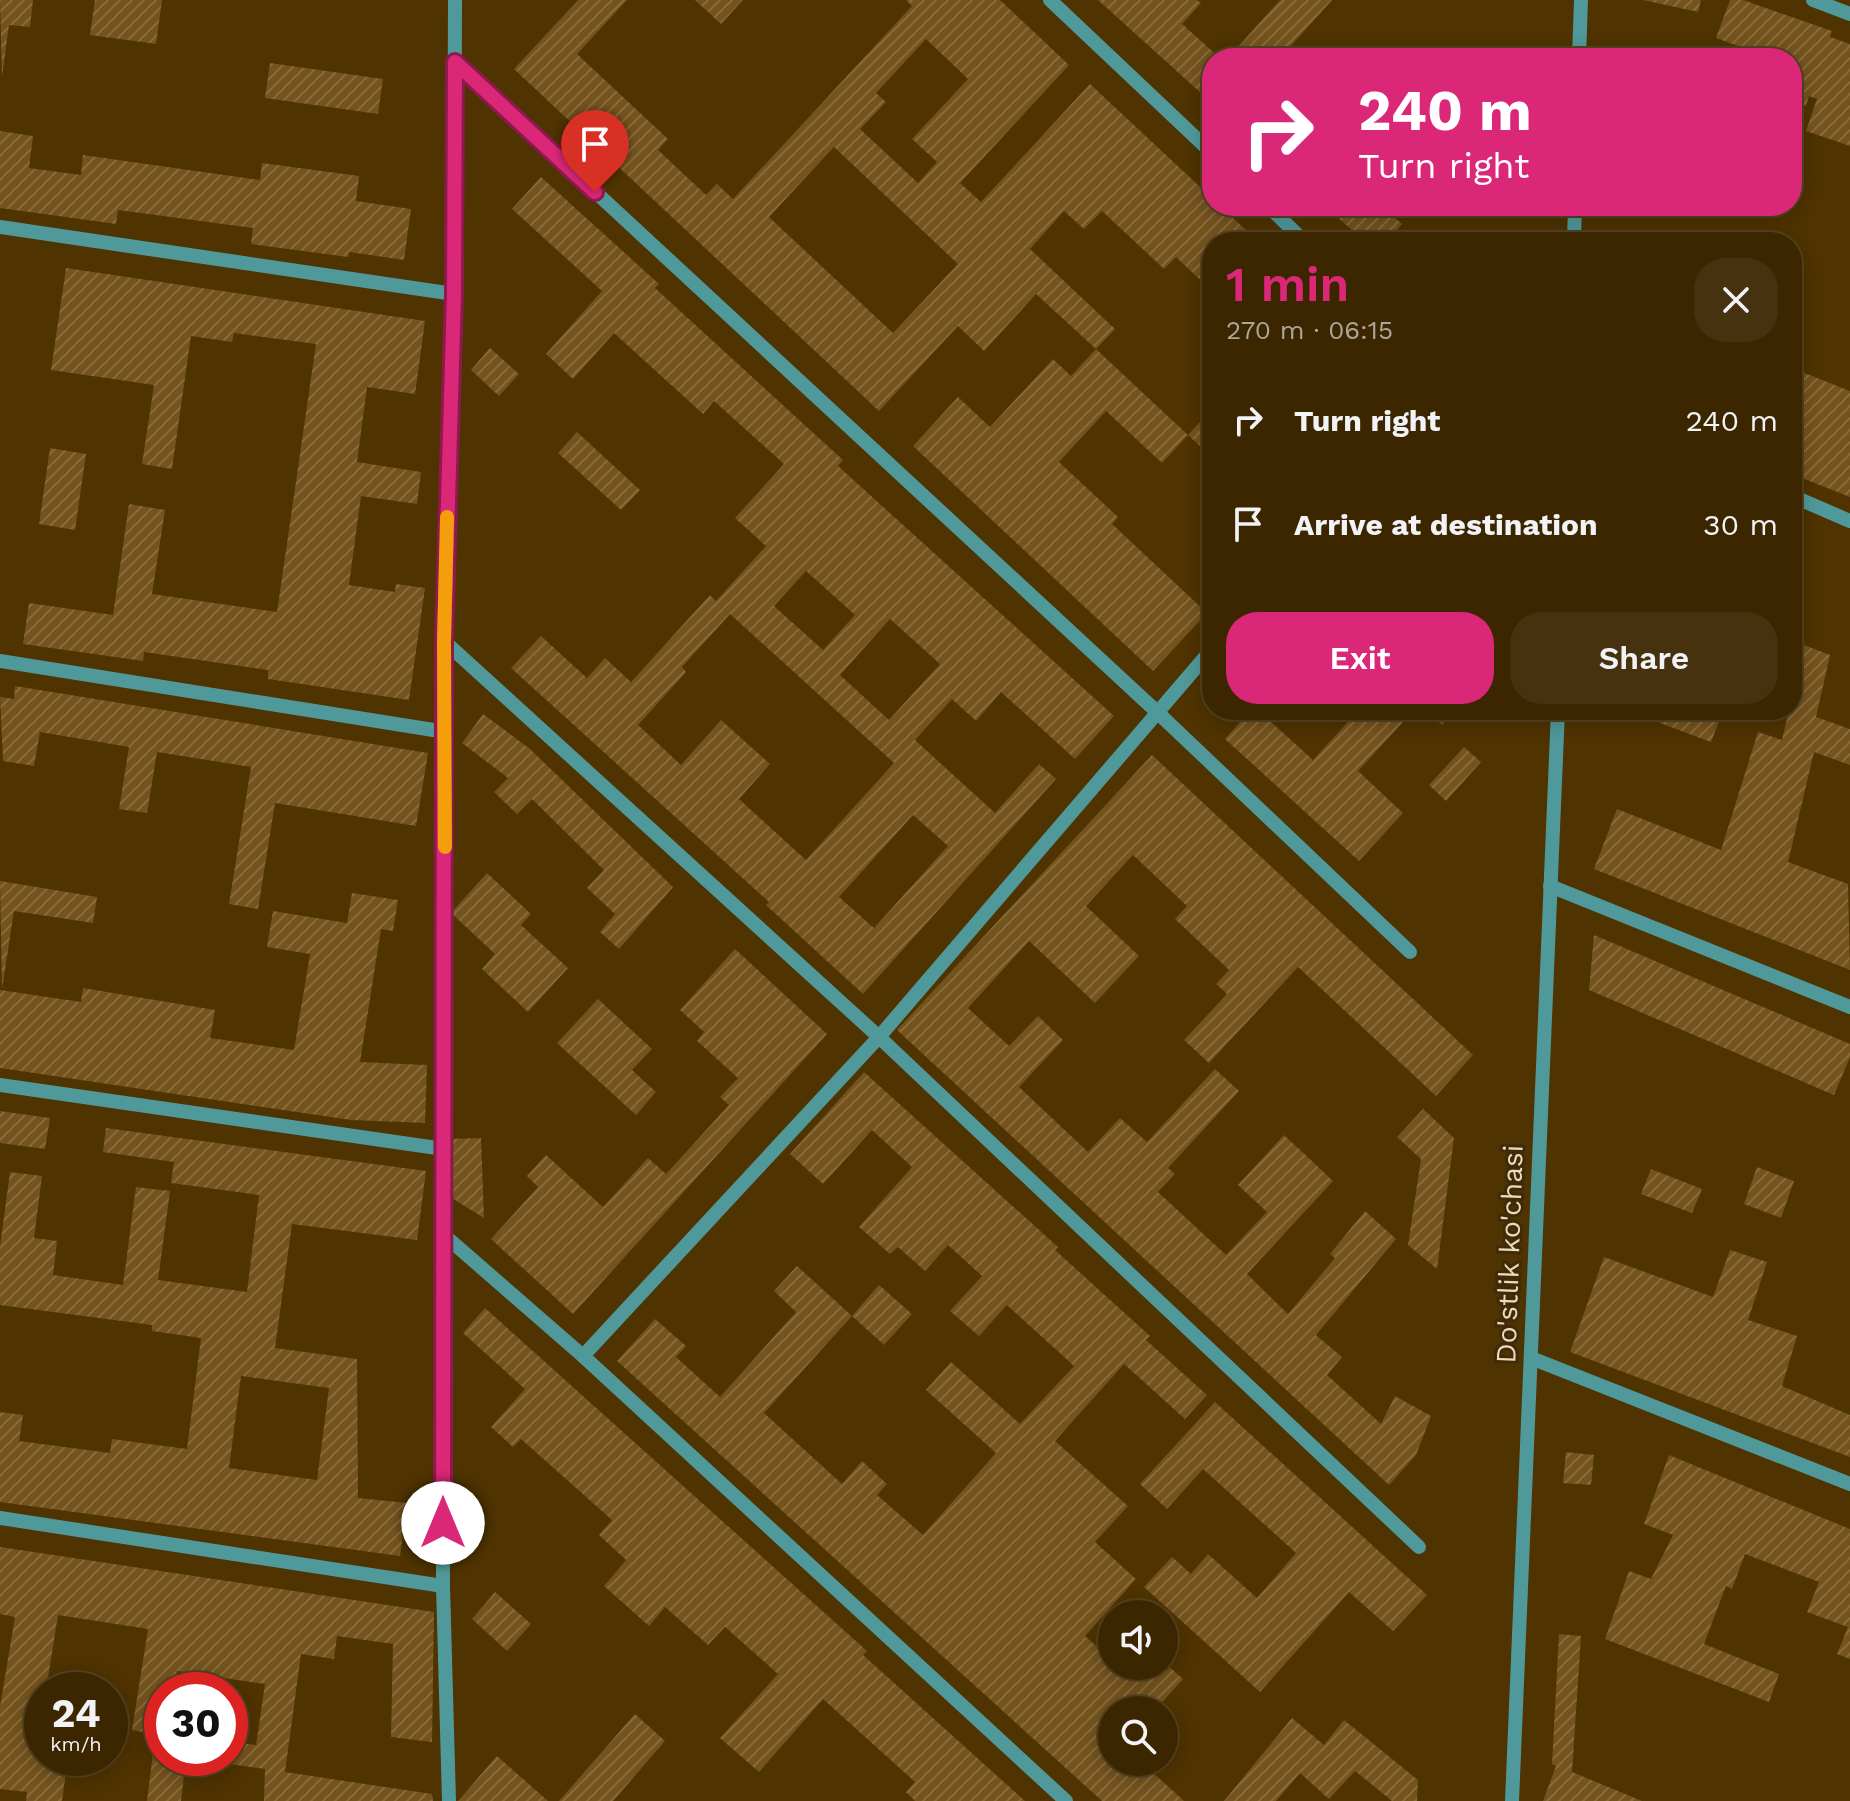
<!DOCTYPE html>
<meta charset="utf-8">
<style>
body{margin:0;font-family:"Work Sans",sans-serif;background:#46320f;color:#f1f3f6;height:100vh;display:flex;flex-direction:column;font-size:30px;white-space:nowrap}
*{box-sizing:border-box;margin:0}
p{font-size:26px;color:#aca599}
.icon{flex:none;width:44px;height:44px;fill:none;stroke:currentColor;stroke-width:2;stroke-linecap:round;stroke-linejoin:round}
.map{position:relative;flex:1;overflow:hidden}
.panel{position:absolute;left:1202px;top:232px;width:600px;height:488px;display:flex;flex-direction:column;background:#3b2600;border-radius:32px;box-shadow:0 4px 20px #0003,0 0 0 2px #544322}
.panel>*{flex:none}
.guide{position:absolute;left:1202px;top:48px;width:600px;height:168px;border-radius:32px;box-shadow:0 4px 20px #0003,0 0 0 2px #544322;background:#db2777;color:#fff;overflow:hidden}
.fabs{position:absolute;left:1098px;top:1600px;display:grid;gap:16px}
.fabs a{display:grid;place-items:center;width:80px;height:80px;border-radius:50%;background:#3b2600;box-shadow:0 4px 20px #0003,0 0 0 2px #544322;font-size:40px}
.speed{position:absolute;left:24px;top:1672px;display:flex;gap:16px;font-size:40px;font-weight:700;text-align:center}
.speed>*{display:grid;place-content:center;width:104px;height:104px;border-radius:50%;background:#3b2600;box-shadow:0 4px 20px #0003,0 0 0 2px #544322;line-height:1}
.speed small{font-size:20px;font-weight:400}
.speed .limit{border:12px solid #d22;background:#fff;color:#111}
.pin{position:absolute;display:grid;place-items:center;width:68px;height:68px;color:#fff;margin:-82px -34px;border-radius:50% 50% 50% 0;rotate:-45deg;box-shadow:0 0 8px #0007}
.pin .icon{rotate:45deg}
.me{position:absolute;width:88px;margin:-44px;rotate:0deg;stroke-linejoin:round;filter:drop-shadow(0 0 6px #0008)}
.turn{display:flex;align-items:center;gap:28px;height:168px;padding:0 24px;font-size:36px}
.turn .icon{width:104px;height:104px;stroke-width:2.5}
.turn b{display:block;font-size:56px;line-height:68px}
.round{display:grid;place-items:center;flex:none;width:84px;height:84px;border-radius:32px;background:#46320f}
.head{display:flex;align-items:center;justify-content:space-between;height:136px;padding:0 24px}
h1{font-size:48px;font-weight:600;line-height:60px;color:#db2777}
.action{display:flex;gap:16px;margin-top:auto;padding:16px 24px}
.action a{flex:1;height:92px;border-radius:32px;background:#db2777;color:#fff;font-size:32px;font-weight:600;line-height:92px;text-align:center}
.action a+a{background:#46320f;color:#f1f3f6}
ul{padding:0;list-style:none}
li{display:flex;align-items:center;gap:24px;height:104px;padding:0 24px}
li div{flex:1}
li b{display:block;font-size:30px}
li em{font-style:normal}
.map>svg:first-child{display:block}
</style>
<div class="map">
<svg width="1850" height="1801" viewBox="0 0 1850 1801">
<defs>
<pattern id="building-hatch" width="6" height="6" patternUnits="userSpaceOnUse" patternTransform="scale(2)"><rect width="6" height="6" fill="#74531d"/><path d="M-1 1l2-2M0 6l6-6M5 7l2-2" fill="none" stroke="#886b3c"/></pattern>
</defs>
<rect width="100%" height="100%" fill="#4f3300"/>
<g fill="url(#building-hatch)" fill-rule="evenodd">
<polygon points="0,0 33,0 30,27 9,25 2,77"/>
<polygon points="95,0 162,0 156,44 90,35"/>
<path d="M578 0H627L577 54 668 139 658 150 706 195 717 184 733 199 912 6 906 0H1000L1069 65 960 183 981 202 1090 84 1212 198V206H1220L1259 242H1212V291L1176 257 1164 269 1102 211 1084 229 1064 211 1030 249 1115 329 1096 349 1036 294 984 351 958 326 879 411 514 69ZM926 39 968 79 912 139 937 162 918 183 860 129 886 102 876 93ZM834 147 958 264 893 333 769 217Z"/>
<polygon points="695,0 743,0 721,24"/>
<polygon points="1098,0 1197,0 1201,3 1182,24 1220,58 1212,58 1212,103"/>
<polygon points="1280,0 1332,0 1280,58 1228,58"/>
<polygon points="1643,0 1701,0 1698,12"/>
<polygon points="1730,0 1743,0 1832,31 1830,37 1850,44 1850,146 1806,131 1817,99 1809,96 1806,106 1792,101 1792,58 1771,58 1716,38"/>
<polygon points="270,63 383,79 378,114 265,98"/>
<polygon points="0,131 33,136 29,168 81,175 83,155 260,180 262,163 359,176 356,201 411,209 404,260 349,252 348,257 251,244 253,228 118,210 116,224 0,208"/>
<path d="M541 177 659 284 655 288 843 460 838 466 1114 716 1075 759 1001 692 976 721 952 699 915 740 995 813 1039 764 1056 779 863 994 766 905 769 902 511 668 541 636 587 678 605 658 631 682 710 595 716 601 766 546 735 518 784 464 714 401 703 414 614 333 573 379 546 354 602 291 512 209ZM806 571 855 615 823 650 774 606ZM730 614 894 763 806 860 739 799 770 764 721 720 681 765 638 725 686 672 682 667ZM890 619 940 664 889 720 840 675ZM913 815 948 846 874 928 839 897Z"/>
<polygon points="1325,206 1382,206 1402,224 1387,242 1365,242"/>
<polygon points="66,268 425,321 415,394 367,387 357,462 421,472 417,504 361,496 349,585 395,592 396,584 425,588 409,700 268,679 268,670 144,652 143,661 23,644 29,603 113,615 129,504 165,510 152,594 277,612 316,344 234,333 232,342 191,336 172,469 142,464 154,385 51,370"/>
<polygon points="490,348 519,374 499,396 471,370"/>
<polygon points="1096,349 1188,435 1162,463 1106,411 1059,462 1118,517 1112,524 1207,613 1153,671 913,446 958,397 990,427 1053,359 1071,376"/>
<polygon points="1792,368 1850,391 1850,497 1792,474"/>
<polygon points="1212,409 1212,457 1188,435"/>
<polygon points="577,432 640,490 621,510 558,453"/>
<polygon points="50,448 86,454 75,530 39,524"/>
<polygon points="1804,645 1830,655 1816,717 1850,729 1850,765 1814,752 1788,862 1848,884 1850,970 1594,869 1617,809 1721,850 1758,732 1782,740 1789,710 1792,710"/>
<polygon points="15,686 428,753 416,826 275,803 258,909 229,904 251,767 157,752 147,813 119,809 129,747 40,732 34,766 3,761 0,697 14,699"/>
<polygon points="1251,710 1258,710 1313,760 1359,710 1414,710 1358,771 1403,813 1359,861 1225,739"/>
<polygon points="1425,710 1455,710 1442,725"/>
<polygon points="1646,710 1711,710 1722,714 1711,742 1644,717"/>
<polygon points="483,714 530,749 673,887 619,949 600,932 615,914 587,888 604,870 532,799 517,814 494,792 508,778 462,743"/>
<polygon points="1464,747 1481,762 1446,801 1429,785"/>
<polygon points="1152,755 1473,1055 1436,1096 1298,967 1209,1063 1184,1040 1227,994 1216,984 1229,970 1175,919 1187,906 1133,855 1086,906 1139,956 1095,1003 1029,941 968,1008 1009,1046 1038,1016 1063,1040 1019,1087 1088,1152 1120,1118 1147,1142 1215,1069 1239,1091 1168,1168 1175,1174 1158,1192 1226,1255 1267,1212 1238,1185 1284,1135 1313,1162 1333,1181 1247,1274 1288,1314 1335,1258 1330,1254 1365,1211 1396,1239 1316,1335 1342,1357 1327,1375 1381,1424 1395,1396 1431,1416 1416,1455 1389,1485 897,1030"/>
<polygon points="487,873 531,914 521,925 568,968 528,1012 482,969 495,954 451,913"/>
<polygon points="0,881 97,897 93,923 14,911 2,989"/>
<polygon points="352,893 398,900 393,931 381,929 360,1062 427,1065 425,1123 351,1120 0,1068 0,990 81,1002 83,988 215,1010 210,1038 294,1050 310,954 267,947 273,911 347,923"/>
<polygon points="1594,935 1850,1044 1850,1057 1834,1095 1589,990"/>
<polygon points="735,949 827,1034 573,1314 491,1239 538,1187 527,1176 546,1155 603,1207 648,1158 666,1174 729,1105 720,1097 738,1078 697,1041 704,1032 680,1010"/>
<polygon points="598,999 652,1049 632,1070 656,1092 636,1115 557,1043"/>
<polygon points="864,1072 1058,1247 1055,1250 1150,1336 1146,1340 1207,1395 1185,1419 1124,1364 1055,1441 1128,1506 1095,1542 1136,1579 1085,1636 1112,1660 1112,1666 1119,1666 1133,1678 1143,1666 1164,1666 1164,1662 1183,1679 1155,1710 1112,1710 1112,1762 1141,1762 1184,1801 1102,1801 617,1361 655,1319 686,1346 676,1357 720,1397 796,1312 774,1291 797,1266 852,1316 879,1285 912,1314 884,1345 852,1316 764,1413 842,1484 862,1461 887,1484 877,1495 923,1535 996,1453 926,1390 951,1362 1020,1424 1074,1366 1007,1305 979,1336 950,1311 982,1276 948,1245 925,1271 898,1247 890,1254 859,1227 912,1167 872,1130 823,1184 790,1154"/>
<polygon points="1423,1109 1454,1138 1437,1269 1408,1245 1421,1159 1397,1137"/>
<polygon points="0,1111 50,1118 45,1149 0,1143"/>
<path d="M106 1128 426 1171 417 1240 292 1224 275 1348 357 1359 358 1498 407 1503 400 1556 0 1502V1412L23 1415 19 1441 110 1453 112 1439 187 1449 201 1338 152 1331V1325L0 1305V1247L10 1172 42 1176 34 1238 57 1241 53 1275 123 1285 136 1187 170 1191 158 1280 247 1292 259 1195 171 1183 174 1162 103 1152ZM241 1376 329 1388 317 1480 229 1468Z"/>
<polygon points="481,1138 484,1218 450,1197 449,1139"/>
<polygon points="1757,1167 1794,1181 1781,1218 1744,1204"/>
<polygon points="1651,1169 1702,1189 1692,1213 1641,1194"/>
<polygon points="1730,1250 1767,1262 1748,1320 1797,1336 1782,1386 1850,1415 1850,1457 1570,1352 1604,1257 1713,1297"/>
<polygon points="485,1308 867,1651 863,1655 1025,1801 915,1801 906,1792 915,1782 823,1699 759,1772 720,1738 778,1674 725,1627 708,1645 665,1607 649,1626 604,1586 626,1560 599,1535 612,1520 521,1439 513,1447 491,1427 525,1389 463,1333"/>
<polygon points="1215,1402 1427,1595 1393,1631 1349,1592 1260,1692 1144,1587 1172,1557 1191,1574 1208,1554 1257,1598 1296,1553 1203,1469 1167,1509 1140,1484"/>
<polygon points="1566,1452 1594,1455 1591,1485 1563,1483"/>
<polygon points="1669,1455 1850,1529 1850,1659 1837,1654 1848,1627 1807,1612 1819,1582 1745,1554 1732,1589 1726,1586 1704,1644 1779,1674 1769,1702 1605,1639 1629,1571 1651,1579 1673,1535 1644,1524"/>
<polygon points="0,1547 434,1612 432,1742 391,1737 393,1644 337,1636 334,1659 301,1654 285,1772 432,1794 433,1801 264,1801 265,1769 222,1763 223,1758 230,1758 230,1742 256,1745 265,1684 177,1671 174,1690 162,1690 162,1736 132,1730 148,1629 58,1615 46,1690 42,1690 38,1735 42,1735 42,1758 68,1758 62,1801 26,1801 27,1792 0,1789 0,1707 15,1617 0,1614"/>
<polygon points="495,1592 531,1624 507,1651 472,1619"/>
<polygon points="1559,1634 1581,1636 1572,1772 1642,1801 1543,1801 1556,1766 1552,1764"/>
<polygon points="635,1714 665,1741 613,1801 559,1801"/>
<polygon points="1292,1718 1324,1745 1344,1720 1418,1780 1417,1801 1392,1801 1355,1771 1329,1799 1300,1773 1276,1801 1224,1801"/>
<polygon points="153,1753 162,1754 162,1758 186,1758 181,1801 147,1801"/>
<polygon points="497,1756 548,1801 458,1801"/>
</g>
<g fill="none" stroke-linecap="round" stroke-linejoin="round">
<g stroke="#50999a" stroke-width="14">
<polyline points="1050,0 1212,153"/>
<polyline points="1813,0 1850,14"/>
<polyline points="1579,58 1581,0"/>
<polyline points="455,62 1156,711 1410,952"/>
<polyline points="1268,206 1305,242"/>
<polyline points="0,227 454,294"/>
<polyline points="1574,242 1575,206"/>
<polyline points="1792,496 1850,521"/>
<polyline points="444,641 879,1037 1419,1547"/>
<polyline points="0,661 446,732"/>
<polyline points="1550,886 1850,1007"/>
<polyline points="0,1085 444,1149"/>
<polyline points="444,1235 583,1356 1066,1801"/>
<polyline points="583,1356 879,1037 1212,649"/>
<polyline points="1531,1358 1850,1484"/>
<polyline points="0,1518 443,1586"/>
<polyline points="449,1801 443,1586 444,641 454,294 455,0"/>
<polyline points="1512,1801 1558,710"/>
</g>
</g>
<g fill="none" stroke-linecap="round" stroke-linejoin="round">
<defs>
<polyline id="route" points="443,1523 444,641 454,294 455,62 595,192"/>
</defs>
<use href="#route" stroke="#8e194d" stroke-width="20"/>
<use href="#route" stroke="#db2777" stroke-width="14"/>
<polyline stroke="#f59e0b" stroke-width="14" points="445,847 444,641 447,517"/>
</g>
<g text-anchor="middle" stroke-width="6" stroke-linejoin="round" paint-order="stroke">
<g font-size="28" fill="#efd9bb" stroke="#3f2b09">
<text transform="translate(1509 1254) rotate(-88)" y="10">Do'stlik ko'chasi</text>
</g>
</g>
</svg>
<div class="fabs">
<a><svg class="icon" aria-label="sound" viewBox="0 0 24 24"><path d="M4 9h4l5-4v14l-5-4H4zM17 9q2 3 0 6"/></svg></a>
<a><svg class="icon" aria-label="search" viewBox="0 0 24 24"><circle cx="10" cy="10" r="6"/><path d="M15 15l6 6"/></svg></a>
</div>
<div class="speed"><div>24<small>km/h</small></div><div class="limit">30</div></div>
<div class="pin" style="left:595px;top:192px;background:#d93025"><svg class="icon" aria-label="arrive" viewBox="0 0 24 24"><path d="M6 21V4h12l-3 4 3 4H6"/></svg></div>
<svg class="me" style="left:443px;top:1523px" viewBox="-20 -20 40 40"><circle r="19" fill="#fff"/><path d="M0-13L10 11 0 6-10 11z" fill="#db2777"/></svg>
<div class="guide">
<div class="turn"><svg class="icon" aria-label="right" viewBox="0 0 24 24"><path d="M7 20v-9h11M14 6l5 5-5 5"/></svg><div><b>240 m</b>Turn right</div></div>
</div>
<section class="panel">
<div class="head"><div><h1>1 min</h1><p>270 m · 06:15</p></div><a class="round"><svg class="icon" aria-label="close" viewBox="0 0 24 24"><path d="M6 6l12 12M18 6L6 18"/></svg></a></div>
<ul>
<li><svg class="icon" aria-label="right" viewBox="0 0 24 24"><path d="M7 20v-9h11M14 6l5 5-5 5"/></svg><div><b>Turn right</b></div><em>240 m</em></li>
<li><svg class="icon" aria-label="arrive" viewBox="0 0 24 24"><path d="M6 21V4h12l-3 4 3 4H6"/></svg><div><b>Arrive at destination</b></div><em>30 m</em></li>
</ul>
<div class="action"><a>Exit</a><a>Share</a></div>
</section>
</div>
